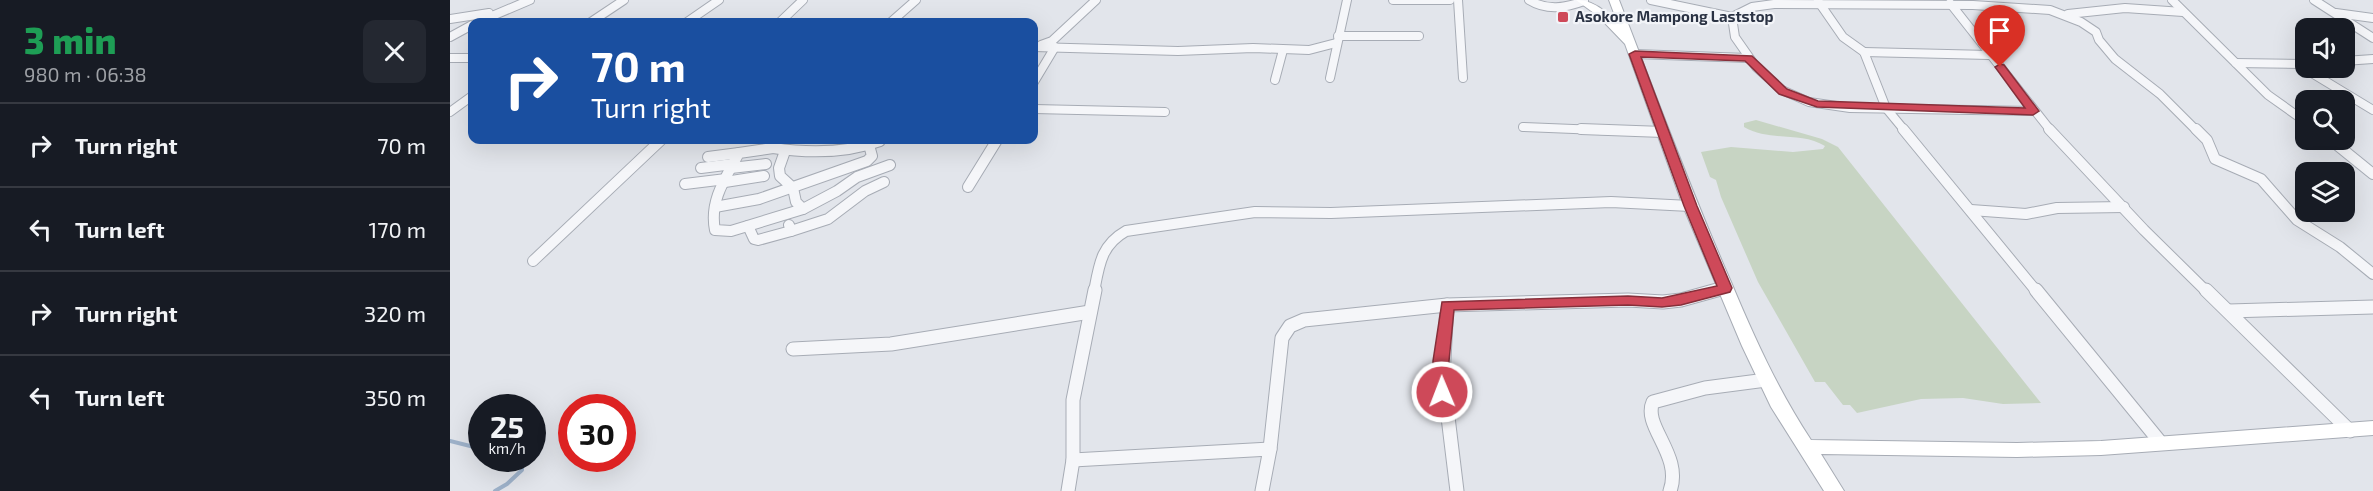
<!DOCTYPE html>
<meta charset="utf-8">
<style>
body{margin:0;font-family:"Exo 2",sans-serif;background:#242831;color:#f1f3f6;height:100vh;display:flex;flex-direction:column;font-size:22px;white-space:nowrap}
*{box-sizing:border-box;margin:0}
p{font-size:20px;color:#9ea1a6}
.icon{flex:none;width:33px;height:33px;fill:none;stroke:currentColor;stroke-width:2;stroke-linecap:round;stroke-linejoin:round}
.map{position:relative;flex:1;overflow:hidden}
.drawer{display:flex;flex-direction:column;background:#171b24;width:450px}
.drawer>*{flex:none}
.guide{position:absolute;left:18px;top:18px;width:570px;height:126px;border-radius:12px;box-shadow:0 6px 24px #0002;background:#1a4fa0;color:#fff;overflow:hidden}
.controls{position:absolute;left:1845px;top:18px;display:grid;gap:12px}
.controls a{display:grid;place-items:center;width:60px;height:60px;border-radius:12px;background:#171b24;box-shadow:0 6px 24px #0002;font-size:30px}
.speed{position:absolute;left:18px;top:394px;display:flex;gap:12px;font-size:30px;font-weight:700;text-align:center}
.speed>*{display:grid;place-content:center;width:78px;height:78px;border-radius:50%;background:#171b24;box-shadow:0 6px 24px #0002;line-height:1}
.speed small{font-size:15px;font-weight:400}
.speed .limit{border:9px solid #d22;background:#fff;color:#111}
.pin{position:absolute;display:grid;place-items:center;width:51px;height:51px;color:#fff;margin:-62px -26px;border-radius:50% 50% 50% 0;rotate:-45deg;box-shadow:0 0 6px #0007}
.pin .icon{rotate:45deg}
.me{position:absolute;width:66px;margin:-33px;rotate:359deg;stroke-linejoin:round;filter:drop-shadow(0 0 4px #0008)}
.turn{display:flex;align-items:center;gap:21px;height:126px;padding:0 24px;font-size:27px}
.turn .icon{width:78px;height:78px;stroke-width:2.5}
.turn b{display:block;font-size:42px;line-height:51px}
.round{display:grid;place-items:center;flex:none;width:63px;height:63px;border-radius:12px;background:#242831}
.summary{display:flex;align-items:center;justify-content:space-between;height:102px;padding:0 24px}
h1{font-size:36px;font-weight:800;line-height:45px;color:#1e9e55}
ul{padding:0;list-style:none}
li{display:flex;align-items:center;gap:18px;height:84px;padding:0 24px;border-top:2px solid #363941}
li div{flex:1}
li b{display:block;font-size:22px}
li em{font-style:normal}
main{display:flex;flex:1;min-height:0}
.map>svg:first-child{display:block}
</style>
<main>
<section class="drawer">
<div class="summary"><div><h1>3 min</h1><p>980 m · 06:38</p></div><a class="round"><svg class="icon" aria-label="close" viewBox="0 0 24 24"><path d="M6 6l12 12M18 6L6 18"/></svg></a></div>
<ul>
<li><svg class="icon" aria-label="right" viewBox="0 0 24 24"><path d="M7 20v-9h11M14 6l5 5-5 5"/></svg><div><b>Turn right</b></div><em>70 m</em></li>
<li><svg class="icon" aria-label="left" viewBox="0 0 24 24"><path d="M17 20v-9H6M10 6l-5 5 5 5"/></svg><div><b>Turn left</b></div><em>170 m</em></li>
<li><svg class="icon" aria-label="right" viewBox="0 0 24 24"><path d="M7 20v-9h11M14 6l5 5-5 5"/></svg><div><b>Turn right</b></div><em>320 m</em></li>
<li><svg class="icon" aria-label="left" viewBox="0 0 24 24"><path d="M17 20v-9H6M10 6l-5 5 5 5"/></svg><div><b>Turn left</b></div><em>350 m</em></li>
</ul>
</section>
<div class="map">
<svg width="1923" height="491" viewBox="0 0 1923 491">
<rect width="100%" height="100%" fill="#e2e5eb"/>
<path fill="#c7d4c3" d="M1306 120 1372 139 1388 147 1591 403 1553 404 1513 398 1471 399 1407 413 1400 405H1393L1375 382H1365L1308 282 1271 197 1266 180 1260 177 1251 152 1281 147 1343 152 1373 149 1375 146C1351 131 1319 142 1294 127V123Z"/>
<g fill="none" stroke-linecap="round" stroke-linejoin="round">
<g stroke="#9eb2ca" stroke-width="4">
<polyline points="0,441 32,449"/>
<polyline points="45,491 57,484 72,470 72,461 67,459"/>
</g>
<defs>
<g id="street-far2">
<polyline points="943,0 1000,0"/>
<polyline points="1008,0 1013,78"/>
<path d="M1079 0C1097 11 1115 8 1134 1"/>
<polyline points="1201,0 1282,17"/>
<polyline points="1722,0 1818,95 1856,122"/>
<polyline points="1864,0 1923,38"/>
<polyline points="1368,1 1393,37 1414,52 1436,108 1455,131"/>
<polyline points="1500,3 1601,131"/>
<polyline points="1886,13 1923,18"/>
<polyline points="1618,14 1675,8 1733,12"/>
<polyline points="0,19 39,13"/>
<polyline points="28,22 80,0"/>
<polyline points="141,22 174,0"/>
<polyline points="237,22 269,0"/>
<polyline points="330,22 353,0"/>
<polyline points="441,22 466,0"/>
<polyline points="888,36 969,36"/>
<polyline points="0,37 22,25"/>
<polyline points="591,45 602,41 646,0"/>
<polyline points="584,47 728,51 803,48 859,50 886,43"/>
<polyline points="1414,52 1539,55"/>
<polyline points="1185,54 1298,58"/>
<polyline points="0,58 22,58"/>
<polyline points="1894,61 1923,59"/>
<polyline points="1786,63 1852,64"/>
<polyline points="1847,64 1923,110"/>
<polyline points="880,78 897,0"/>
<polyline points="825,80 833,50"/>
<polyline points="584,82 605,47"/>
<polyline points="584,109 715,112"/>
<polyline points="1583,111 1400,108 1359,102 1332,90 1306,67 1285,37 1282,17 1302,7 1324,4 1523,5 1600,10 1631,22 1646,32 1649,40 1665,59 1710,94 1747,131"/>
<polyline points="0,112 22,96"/>
<polyline points="1073,127 1173,131"/>
</g>
<g id="street-far1">
<polyline points="1131,129 1213,132"/>
<polyline points="1453,129 1587,292"/>
<polyline points="1599,129 1694,230 1757,292"/>
<polyline points="1746,129 1757,140 1765,159 1811,179 1847,220 1890,247 1923,274"/>
<path d="M327 140 322 144 323 148C357 153 397 153 430 141"/>
<polyline points="1881,140 1923,174"/>
<path d="M323 148 289 153C276 177 259 201 265 230L281 231 353 209 387 191 407 177 440 165"/>
<polyline points="335,151 329,168 330,176 343,188 346,202 353,209"/>
<polyline points="258,157 289,153"/>
<polyline points="251,168 283,164"/>
<polyline points="281,168 316,164"/>
<polyline points="275,182 314,176"/>
<polyline points="235,184 276,179"/>
<polyline points="518,187 547,140"/>
<polyline points="265,207 309,199 417,161 422,156 419,145"/>
<polyline points="1521,210 1576,214 1607,208 1674,207"/>
<polyline points="298,226 304,239 308,240 341,231 339,225"/>
<polyline points="341,231 378,219 415,191 434,182"/>
<polyline points="83,261 211,140"/>
<path d="M644 292C649 265 651 245 676 231L805 212 881 213 1161 202 1240 206"/>
<polyline points="1261,292 1275,288"/>
</g>
<g id="street">
<polyline points="1586,290 1711,443"/>
<polyline points="1756,290 1900,431"/>
<polyline points="997,305 993,376 1007,491"/>
<polyline points="1779,311 1923,307"/>
<polyline points="343,349 441,344 640,312"/>
<polyline points="623,460 820,449"/>
<polyline points="618,491 623,460 623,400 645,290"/>
<polyline points="812,491 820,449 832,338 840,326 854,320 997,305 1178,300 1213,302 1231,300 1267,290"/>
<path d="M1220 491C1233 455 1192 426 1203 402L1255 388 1316 380"/>
</g>
<path id="secondary" d="M1126 0C1144 0 1155 11 1168 24L1159 0H1169C1205 93 1240 189 1281 282 1304 337 1328 390 1361 440L1567 443 1651 441 1923 421V435L1651 455 1567 457 1371 454 1394 491H1374L1321 407 1292 346 1233 206 1175 44 1148 16Z"/>
</defs>
<use href="#street-far2" stroke="#a7acb5" stroke-width="10"/>
<use href="#street-far1" stroke="#a7acb5" stroke-width="12"/>
<use href="#street" stroke="#a7acb5" stroke-width="15"/>
<use href="#secondary" stroke="#a7acb5" stroke-width="2"/>
<use href="#street-far2" stroke="#f5f6f9" stroke-width="8"/>
<use href="#street-far1" stroke="#f5f6f9" stroke-width="10"/>
<use href="#street" stroke="#f5f6f9" stroke-width="13"/>
<use href="#secondary" fill="#fff" fill-rule="evenodd"/>
</g>
<polygon fill="#ce4959" stroke="#862f3a" stroke-width="1.5" points="1185,51 1302,56 1337,89 1368,101 1575,108 1545,67 1550,64 1554,65 1589,111 1583,115 1367,107 1329,94 1295,61 1191,57 1247,206 1282,288 1280,292 1231,305 1212,307 1178,305 1004,310 999,361 1000,392 998,396 986,396 984,392 983,361 992,302 1178,296 1212,298 1267,286 1234,206 1179,54"/>
<rect fill="#ce4959" stroke="#f2f4f8" stroke-width="2" x="1107" y="11" width="12" height="12" rx="3"/>
<g text-anchor="middle" stroke-width="4.5" stroke-linejoin="round" paint-order="stroke">
<g font-size="15" font-weight="bold" fill="#2a3243" stroke="#f2f4f8" text-anchor="start">
<text x="1125" y="22">Asokore Mampong Laststop</text>
</g>
</g>
</svg>
<div class="controls">
<a><svg class="icon" aria-label="sound" viewBox="0 0 24 24"><path d="M4 9h4l5-4v14l-5-4H4zM17 9q2 3 0 6"/></svg></a>
<a><svg class="icon" aria-label="search" viewBox="0 0 24 24"><circle cx="10" cy="10" r="6"/><path d="M15 15l6 6"/></svg></a>
<a><svg class="icon" aria-label="layers" viewBox="0 0 24 24"><path d="M12 4l9 5-9 5-9-5zM3 14l9 5 9-5"/></svg></a>
</div>
<div class="speed"><div>25<small>km/h</small></div><div class="limit">30</div></div>
<div class="pin" style="left:1550px;top:67px;background:#d93025"><svg class="icon" aria-label="arrive" viewBox="0 0 24 24"><path d="M6 21V4h12l-3 4 3 4H6"/></svg></div>
<svg class="me" style="left:992px;top:392px" viewBox="-20 -20 40 40"><circle r="17" fill="#ce4959" stroke="#fff" stroke-width="3"/><path d="M0-11L8 9 0 5-8 9z" fill="#fff"/></svg>
<div class="guide">
<div class="turn"><svg class="icon" aria-label="right" viewBox="0 0 24 24"><path d="M7 20v-9h11M14 6l5 5-5 5"/></svg><div><b>70 m</b>Turn right</div></div>
</div>
</div>
</main>
